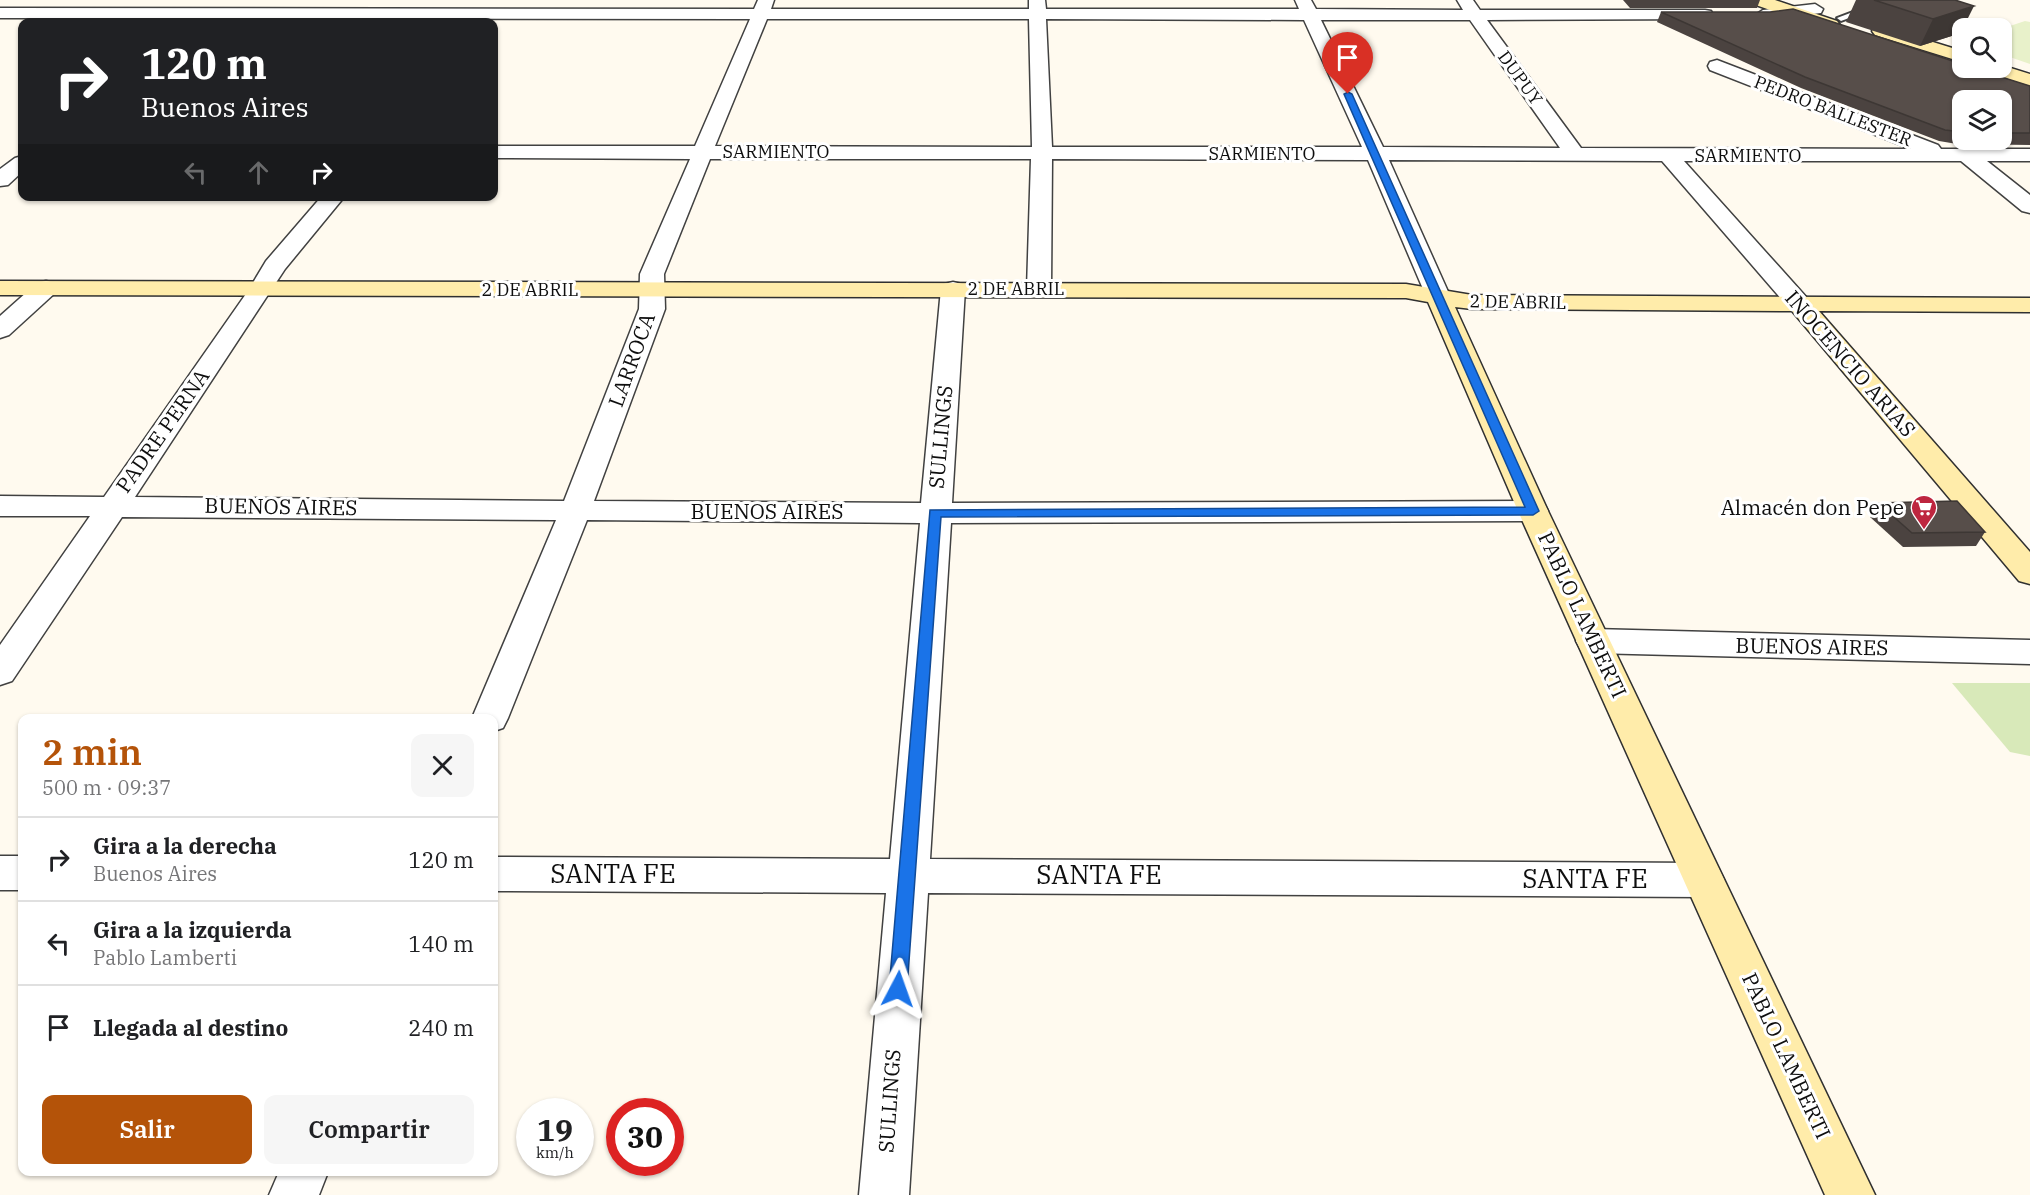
<!DOCTYPE html>
<html lang="es">
<meta charset="utf-8">
<style>
body{margin:0;font-family:"IBM Plex Serif",serif;background:#f6f6f6;color:#202124;height:100vh;display:flex;flex-direction:column;font-size:22px;white-space:nowrap}
*{box-sizing:border-box;margin:0}
p{font-size:20px;color:#757577}
.icon{flex:none;width:33px;height:33px;fill:none;stroke:currentColor;stroke-width:2;stroke-linecap:round;stroke-linejoin:round}
.map{position:relative;flex:1;overflow:hidden}
.drawer{position:absolute;left:18px;top:714px;width:480px;height:462px;display:flex;flex-direction:column;background:#fff;border-radius:12px;box-shadow:0 2px 4px #0004}
.drawer>*{flex:none}
.banner{position:absolute;left:18px;top:18px;width:480px;height:183px;border-radius:12px;box-shadow:0 2px 4px #0004;background:#202124;color:#fff;overflow:hidden}
.tools{position:absolute;left:1952px;top:18px;display:grid;gap:12px}
.tools a{display:grid;place-items:center;width:60px;height:60px;border-radius:12px;background:#fff;box-shadow:0 2px 4px #0004;font-size:30px}
.speed{position:absolute;left:516px;top:1098px;display:flex;gap:12px;font-size:30px;font-weight:700;text-align:center}
.speed>*{display:grid;place-content:center;width:78px;height:78px;border-radius:50%;background:#fff;box-shadow:0 2px 4px #0004;line-height:1}
.speed small{font-size:15px;font-weight:400}
.speed .limit{border:9px solid #d22;background:#fff;color:#111}
.pin{position:absolute;display:grid;place-items:center;width:51px;height:51px;color:#fff;margin:-62px -26px;border-radius:50% 50% 50% 0;rotate:-45deg;box-shadow:0 0 6px #0007}
.pin .icon{rotate:45deg}
.me{position:absolute;width:66px;margin:-33px;rotate:4deg;stroke-linejoin:round;filter:drop-shadow(0 0 4px #0008)}
.turn{display:flex;align-items:center;gap:21px;height:126px;padding:0 24px;font-size:27px}
.turn .icon{width:78px;height:78px;stroke-width:2.5}
.turn b{display:block;font-size:42px;line-height:51px}
.lanes{display:flex;align-items:center;height:57px;padding:0 24px;background:#0003;justify-content:center;gap:30px;direction:ltr}
.lanes .off{opacity:.35}
.round{display:grid;place-items:center;flex:none;width:63px;height:63px;border-radius:12px;background:#f6f6f6}
.headline{display:flex;align-items:center;justify-content:space-between;height:102px;padding:0 24px}
h1{font-size:36px;font-weight:600;line-height:45px;color:#b45309}
.primary-button{display:flex;gap:12px;margin-top:auto;padding:12px 24px}
.primary-button a{flex:1;height:69px;border-radius:12px;background:#b45309;color:#fff;font-size:24px;font-weight:600;line-height:69px;text-align:center}
.primary-button a+a{background:#f6f6f6;color:#202124}
ul{padding:0;list-style:none}
li{display:flex;align-items:center;gap:18px;height:84px;padding:0 24px;border-top:2px solid #e0e0e0}
li div{flex:1}
li b{display:block;font-size:22px}
li em{font-style:normal}
.map>svg:first-child{display:block}
</style>
<div class="map">
<svg width="2030" height="1195" viewBox="0 0 2030 1195">
<rect width="100%" height="100%" fill="#fffaef"/>
<polygon fill="#d8e9b9" points="1952,683 2030,683 2030,756 2010,752"/>
<polygon fill="#e8f1ca" points="2025,21 2030,22 2030,64 2001,54 2001,29"/>
<g fill="none" stroke-linecap="round" stroke-linejoin="round">
<defs>
<polygon id="lane" points="1866,7 1873,9 1841,21 1837,18"/>
<g id="street">
<path d="M758 0H774L771 9H1029V0H1045L1046 9H1299L1295 0H1311L1316 9 1463 10 1457 0H1473L1480 10H1705L1711 11 1713 15 1711 19 1487 20 1581 148 1911 149 1710 70 1708 66 1710 62 1717 60 1938 145 1941 149H2030V161H1987L2030 195V213L2022 211 1961 161H1684L1808 299 1811 304 1808 309 1799 311 1790 309 1662 161 1389 160 1450 296 1447 301 1438 303 1429 301 1426 296 1368 160 1052 159 1051 289 1048 294 1039 296 1030 294 1027 289 1031 159H710L664 274 665 309 594 501 921 503 941 289 944 284 953 282 962 284 965 289 952 503 1533 501 1544 504 1548 511 1544 518 1533 521 951 523 930 859 1704 863 1718 868 1724 880 1718 892 1704 897 928 893 909 1195H859L886 893 494 891V857L890 859 920 523 587 520 508 718 503 728 494 731V718H472L556 520 122 517 12 681 0 685V645L90 516H0V496L104 497 248 291 266 261 322 196H345L285 269 135 497 564 501 639 309 640 274 690 159 494 158V146H695L750 19 0 18V8L754 9ZM767 19H1029L1032 147 715 146ZM1046 19 1304 20 1362 147H1052ZM1321 20H1470L1560 148 1383 147Z"/>
<polygon points="1815,4 1823,9 1821,13 1763,20 1755,15 1763,10"/>
<polygon points="22,156 22,172 8,185 0,186 0,169 15,158"/>
<polygon points="46,281 55,283 58,288 55,293 9,335 0,338 0,316 37,283"/>
<polygon points="1593,629 2030,640 2030,664 1593,653 1581,650 1576,641 1581,632"/>
<rect x="0" y="856" width="22" height="34"/>
<polygon points="279,1172 328,1172 319,1195 269,1195"/>
</g>
<g id="secondary">
<polygon points="1751,0 1775,0 1837,21 1840,25 1837,29 1825,29 1753,4"/>
<polygon points="1881,26 1962,51 1962,62 1875,35 1872,31 1875,27"/>
<polygon points="2001,65 2030,74 2030,86 1986,72 1984,68 2001,68"/>
<polygon points="0,281 1406,284 1472,295 2030,298 2030,312 1819,311 2030,552 2030,584 2019,581 1792,311 1472,309 1455,307 1548,511 1875,1195 1825,1195 1518,511 1428,302 1406,298 0,295"/>
</g>
</defs>
<use href="#lane" stroke="#414141" stroke-width="4"/>
<use href="#street" stroke="#414141" stroke-width="3"/>
<use href="#secondary" stroke="#303030" stroke-width="3"/>
<use href="#lane" fill="#fff" fill-rule="evenodd"/>
<use href="#street" fill="#fff" fill-rule="evenodd"/>
<use href="#secondary" fill="#ffecaa" fill-rule="evenodd"/>
</g>
<g fill="#4b4340" fill-rule="evenodd">
<polygon points="1623,0 1760,0 1757,8 1630,8"/>
<polygon points="1856,0 1955,0 1962,31 1961,33 1920,46 1846,22"/>
<path d="M1661 12 2030 86V145L1957 144 1939 141 1801 88 1657 22ZM1962 100H2001V140H1962Z"/>
<polygon points="1878,503 1985,532 1976,546 1903,547 1870,517"/>
</g>
<polygon fill="#3d3734" points="1974,6 1963,28 1962,28 1961,33 1920,46 1933,19"/>
<g fill="#574e4a" stroke="#3d3734" stroke-width="1.5">
<polygon points="1874,0 1955,0 1974,6 1933,19"/>
<polygon points="1793,9 1962,64 1962,68 1973,68 2030,86 2030,133 2001,133 2001,100 1962,100 1962,132 1945,130 1805,77 1661,12 1770,12"/>
<polygon points="1957,501 1985,532 1912,533 1878,503"/>
</g>
<polygon fill="#1a73e8" stroke="#114b97" stroke-width="1.5" points="1348,92 1352,94 1539,511 1533,515 941,517 907,989 905,994 898,997 892,994 889,989 930,510 1525,507 1344,94"/>
<defs>
<symbol id="supermarket-pin" viewBox="-11 -11 22 30"><path d="M0 17L-7.5 6A9.5 9.5 0 1 1 7.5 6Z" fill="#be263f" stroke="#fff"/><path d="M-6-5.5h2.5l.6 2H6L4.5 2H-2.5L-4.4-4H-6ZM-1.5 3.2a1.3 1.3 0 1 0 .1 0ZM3 3.2a1.3 1.3 0 1 0 .1 0Z" fill="#fff"/></symbol>
</defs>
<g fill-rule="evenodd">
<use href="#supermarket-pin" x="1909" y="493" width="30" height="40"/>
</g>
<g text-anchor="middle" stroke-width="6" stroke-linejoin="round" paint-order="stroke">
<g font-size="18" fill="#0e0e0e" stroke="#fff">
<text transform="translate(1520 78) rotate(54)" y="6">DUPUY</text>
<text transform="translate(1833 111) rotate(21)" y="6">PEDRO BALLESTER</text>
<text x="776" y="158">SARMIENTO</text>
<text x="1262" y="160">SARMIENTO</text>
<text x="1748" y="162">SARMIENTO</text>
<text x="1016" y="295">2 DE ABRIL</text>
<text x="530" y="296">2 DE ABRIL</text>
<text transform="translate(1518 302) rotate(1)" y="6">2 DE ABRIL</text>
</g>
<g font-size="21" fill="#0e0e0e" stroke="#fff">
<text transform="translate(632 360) rotate(-70)" y="7">LARROCA</text>
<text transform="translate(1850 364) rotate(49)" y="7">INOCENCIO ARIAS</text>
<text transform="translate(163 431) rotate(-55)" y="7">PADRE PERNA</text>
<text transform="translate(941 437) rotate(-85)" y="7">SULLINGS</text>
<text transform="translate(281 507) rotate(1)" y="7">BUENOS AIRES</text>
<text x="767" y="519">BUENOS AIRES</text>
<text transform="translate(1582 615) rotate(65)" y="7">PABLO LAMBERTI</text>
<text transform="translate(1812 647) rotate(1)" y="7">BUENOS AIRES</text>
<text transform="translate(1786 1056) rotate(65)" y="7">PABLO LAMBERTI</text>
<text transform="translate(890 1101) rotate(-86)" y="7">SULLINGS</text>
</g>
<g font-size="21" fill="#0e0e0e" stroke="#fff" text-anchor="end">
<text x="1904" y="515">Almacén don Pepe</text>
</g>
<g font-size="26" fill="#0e0e0e" stroke="#fff">
<text x="613" y="883">SANTA FE</text>
<text x="1099" y="884">SANTA FE</text>
<text x="1585" y="888">SANTA FE</text>
</g>
</g>
</svg>
<div class="tools">
<a><svg class="icon" aria-label="search" viewBox="0 0 24 24"><circle cx="10" cy="10" r="6"/><path d="M15 15l6 6"/></svg></a>
<a><svg class="icon" aria-label="layers" viewBox="0 0 24 24"><path d="M12 4l9 5-9 5-9-5zM3 14l9 5 9-5"/></svg></a>
</div>
<div class="speed"><div>19<small>km/h</small></div><div class="limit">30</div></div>
<div class="pin" style="left:1348px;top:94px;background:#d93025"><svg class="icon" aria-label="arrive" viewBox="0 0 24 24"><path d="M6 21V4h12l-3 4 3 4H6"/></svg></div>
<svg class="me" style="left:898px;top:989px" viewBox="-20 -20 40 40"><path d="M0-17L14 15 0 8-14 15z" fill="#1a73e8" stroke="#fff" stroke-width="4"/></svg>
<div class="banner">
<div class="turn"><svg class="icon" aria-label="right" viewBox="0 0 24 24"><path d="M7 20v-9h11M14 6l5 5-5 5"/></svg><div><b>120 m</b>Buenos Aires</div></div>
<div class="lanes"><svg class="icon off" aria-label="left" viewBox="0 0 24 24"><path d="M17 20v-9H6M10 6l-5 5 5 5"/></svg><svg class="icon off" aria-label="ahead" viewBox="0 0 24 24"><path d="M12 20V5M6 11l6-6 6 6"/></svg><svg class="icon" aria-label="right" viewBox="0 0 24 24"><path d="M7 20v-9h11M14 6l5 5-5 5"/></svg></div>
</div>
<section class="drawer">
<div class="headline"><div><h1>2 min</h1><p>500 m · 09:37</p></div><a class="round"><svg class="icon" aria-label="close" viewBox="0 0 24 24"><path d="M6 6l12 12M18 6L6 18"/></svg></a></div>
<ul>
<li><svg class="icon" aria-label="right" viewBox="0 0 24 24"><path d="M7 20v-9h11M14 6l5 5-5 5"/></svg><div><b>Gira a la derecha</b><p>Buenos Aires</p></div><em>120 m</em></li>
<li><svg class="icon" aria-label="left" viewBox="0 0 24 24"><path d="M17 20v-9H6M10 6l-5 5 5 5"/></svg><div><b>Gira a la izquierda</b><p>Pablo Lamberti</p></div><em>140 m</em></li>
<li><svg class="icon" aria-label="arrive" viewBox="0 0 24 24"><path d="M6 21V4h12l-3 4 3 4H6"/></svg><div><b>Llegada al destino</b></div><em>240 m</em></li>
</ul>
<div class="primary-button"><a>Salir</a><a>Compartir</a></div>
</section>
</div>
